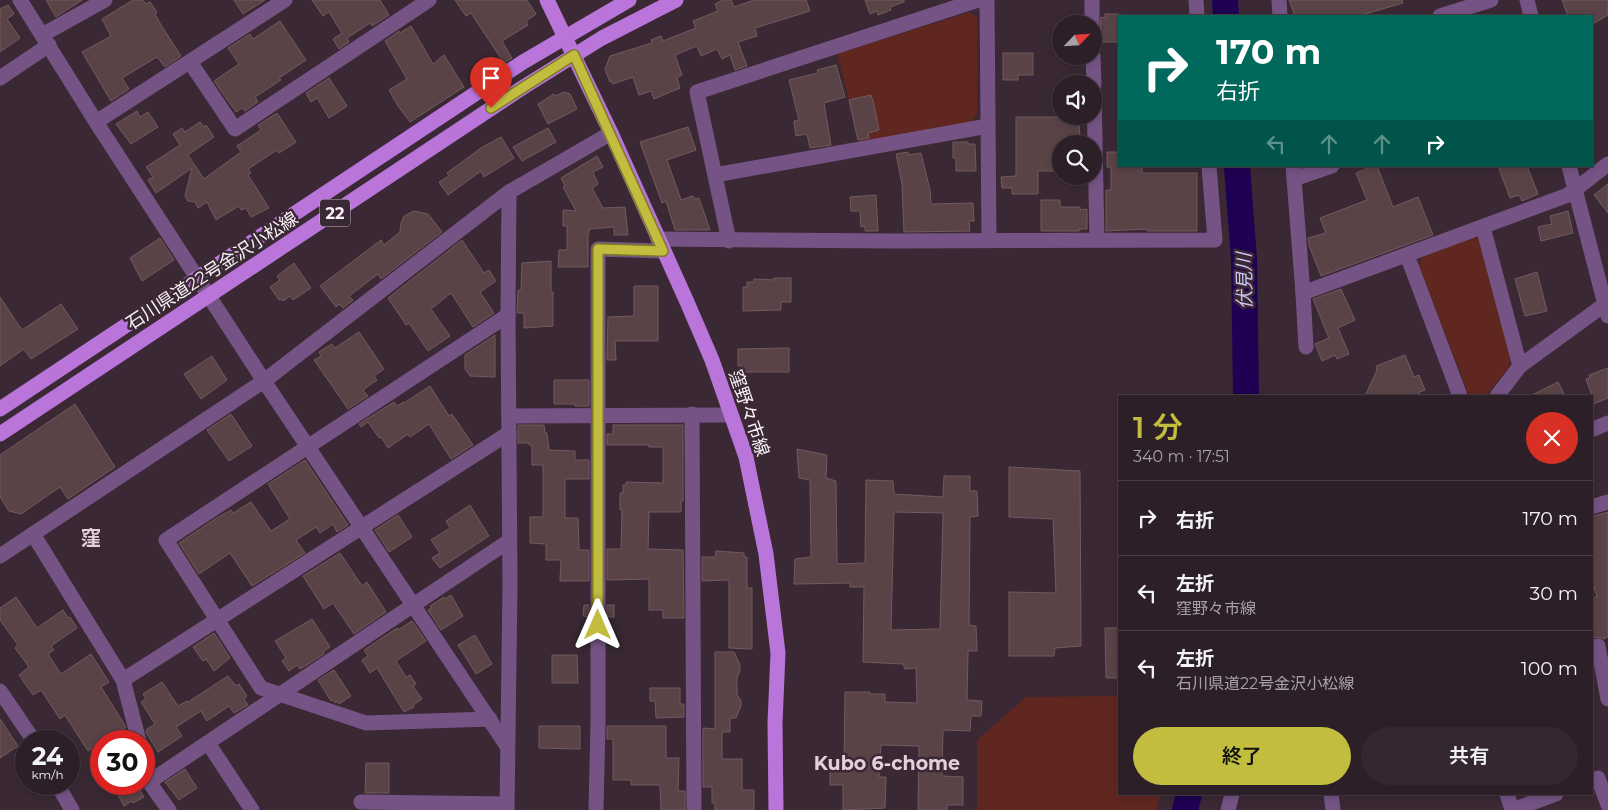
<!DOCTYPE html>
<html lang="ja">
<meta charset="utf-8">
<style>
body{margin:0;font-family:Montserrat,"Noto Sans JP",sans-serif;background:#34272f;color:#f1f3f6;height:100vh;display:flex;flex-direction:column;font-size:19px;white-space:nowrap}
*{box-sizing:border-box;margin:0}
p{font-size:16px;color:#a6a2a7}
.icon{flex:none;width:28px;height:28px;fill:none;stroke:currentColor;stroke-width:2;stroke-linecap:round;stroke-linejoin:round}
.map{position:relative;flex:1;overflow:hidden}
.sheet{position:absolute;left:1118px;top:395px;width:475px;height:400px;display:flex;flex-direction:column;background:#2c1f27;border-radius:0px;box-shadow:0 2px 8px #0003,0 0 0 1px #483d44}
.sheet>*{flex:none}
.top-card{position:absolute;left:1118px;top:15px;width:475px;height:152px;border-radius:0px;box-shadow:0 2px 8px #0003,0 0 0 1px #483d44;background:#00695c;color:#fff;overflow:hidden}
.needle{width:32px;rotate:65deg}
.tools{position:absolute;left:1052px;top:15px;display:grid;gap:10px}
.tools a{display:grid;place-items:center;width:50px;height:50px;border-radius:50%;background:#2c1f27;box-shadow:0 2px 8px #0003,0 0 0 1px #483d44;font-size:25px}
.speed{position:absolute;left:15px;top:730px;display:flex;gap:10px;font-size:25px;font-weight:700;text-align:center}
.speed>*{display:grid;place-content:center;width:65px;height:65px;border-radius:50%;background:#2c1f27;box-shadow:0 2px 8px #0003,0 0 0 1px #483d44;line-height:1}
.speed small{font-size:12px;font-weight:400}
.speed .limit{border:8px solid #d22;background:#fff;color:#111}
.pin{position:absolute;display:grid;place-items:center;width:42px;height:42px;color:#fff;margin:-51px -21px;border-radius:50% 50% 50% 0;rotate:-45deg;box-shadow:0 0 5px #0007}
.pin .icon{rotate:45deg}
.me{position:absolute;width:55px;margin:-28px;rotate:0deg;stroke-linejoin:round;filter:drop-shadow(0 0 4px #0008)}
.turn{display:flex;align-items:center;gap:18px;height:105px;padding:0 15px;font-size:22px}
.turn .icon{width:65px;height:65px;stroke-width:2.5}
.turn b{display:block;font-size:35px;line-height:42px}
.lanes{display:flex;align-items:center;height:48px;padding:0 15px;background:#0003;justify-content:center;gap:25px;direction:ltr}
.lanes .off{opacity:.35}
.round{display:grid;place-items:center;flex:none;width:52px;height:52px;border-radius:26px;background:#34272f}
.overview{display:flex;align-items:center;justify-content:space-between;height:85px;padding:0 15px}
h1{font-size:30px;font-weight:600;line-height:38px;color:#c2bd3f}
.action{display:flex;gap:10px;margin-top:auto;padding:10px 15px}
.action a{flex:1;height:58px;border-radius:30px;background:#c2bd3f;color:#111;font-size:20px;font-weight:600;line-height:58px;text-align:center}
.action a+a{background:#34272f;color:#f1f3f6}
ul{padding:0;list-style:none}
li{display:flex;align-items:center;gap:15px;height:75px;padding:0 15px;border-top:1px solid #483d44}
li div{flex:1}
li b{display:block;font-size:19px}
li em{font-style:normal}
.map>svg:first-child{display:block}
</style>
<div class="map">
<svg width="1608" height="810" viewBox="0 0 1608 810">
<rect width="100%" height="100%" fill="#3a2934"/>
<g fill="#5f271f">
<polygon points="970,12 977,18 977,114 970,123 860,142 837,54"/>
<polygon points="1473,237 1482,242 1510,356 1509,367 1486,396 1469,396 1419,265 1422,257"/>
<polygon points="1119,696 1119,794 1160,794 1157,810 977,810 977,740 1026,697"/>
</g>
<g fill="none" stroke-linecap="round" stroke-linejoin="round">
<g stroke="#1f0052" stroke-width="26">
<polyline points="1225,0 1226,16"/>
<polyline points="1237,166 1244,259 1246,396"/>
<polyline points="1185,810 1189,794"/>
</g>
</g>
<g fill="#594347" stroke="#725b5f" fill-rule="evenodd">
<polygon points="46,0 82,0 56,17"/>
<polygon points="133,0 143,0 146,4 150,2 157,12 155,14 161,25 181,56 165,67 157,57 122,78 129,89 111,101 82,52 111,36 102,19"/>
<polygon points="234,0 265,0 243,14"/>
<polygon points="312,0 380,0 389,15 372,26 370,23 347,38 349,42 339,49 333,39 342,33 329,12 323,16"/>
<polygon points="455,0 527,0 536,14 526,21 528,25 502,41 512,58 504,63 471,13 466,16"/>
<polygon points="723,0 731,0 734,7 754,0 806,0 810,11 755,28 757,36 738,42 747,66 735,70 730,55 722,59 717,49 701,56 697,46 675,55 682,75 677,78 680,88 654,99 651,91 639,95 633,77 613,84 612,81 610,82 605,69 610,56 652,43 651,40 661,36 663,41 696,28 693,21 718,11 715,4"/>
<polygon points="865,0 904,0 904,2 890,7 891,10 878,15 877,11 870,14"/>
<polygon points="1289,0 1402,0 1403,3 1358,16 1295,16"/>
<polygon points="1562,0 1608,0 1608,15 1591,25 1591,16 1568,16"/>
<polygon points="8,5 14,14 7,19 20,38 0,52 0,9"/>
<polygon points="1105,14 1119,14 1119,42 1094,42 1094,33 1100,31 1101,17 1105,18"/>
<polygon points="280,21 306,60 279,78 281,80 255,97 258,102 245,111 242,108 236,112 214,81 239,64 228,48 250,34 253,39"/>
<polygon points="411,26 433,64 444,55 464,87 410,122 398,106 389,90 407,79 385,41 399,31 400,33"/>
<polygon points="1003,53 1033,53 1033,75 1018,75 1018,80 1003,80"/>
<polygon points="836,65 845,97 824,103 831,145 810,148 807,134 796,136 794,121 799,120 789,80 818,73 817,70"/>
<polygon points="329,78 347,106 329,118 317,98 311,102 306,93"/>
<polygon points="564,92 570,94 577,109 548,124 538,104 554,94 555,96"/>
<polygon points="871,95 874,105 879,130 868,133 869,138 858,140 849,100"/>
<polygon points="137,111 140,117 148,112 158,127 131,144 116,124"/>
<polygon points="277,113 296,142 279,153 277,150 248,169 251,173 248,175 269,208 251,217 246,208 241,210 239,206 216,220 207,202 198,208 195,202 188,201 185,196 192,168 156,193 148,180 153,177 146,167 180,145 173,134 182,128 185,132 200,122 204,127 206,125 214,137 188,155 204,179 241,152 237,146 261,130 258,125"/>
<polygon points="1016,117 1079,117 1080,141 1061,142 1061,171 1038,171 1038,194 1012,194 1012,188 1002,188 1001,177 1016,176"/>
<polygon points="688,127 696,150 667,160 681,200 693,196 695,199 699,198 710,230 675,230 666,201 662,203 640,142"/>
<polygon points="548,128 556,142 522,161 513,147"/>
<polygon points="501,137 514,158 484,177 481,171 448,195 439,182 449,176 447,173 481,148"/>
<polygon points="953,142 968,142 968,144 975,144 976,171 956,171 956,158 953,158"/>
<polygon points="908,152 908,155 921,153 930,190 931,204 973,203 974,221 969,221 970,231 904,232 902,184 896,154"/>
<polygon points="1107,152 1119,152 1119,166 1142,166 1142,173 1197,173 1197,231 1147,231 1147,229 1106,231 1106,190 1111,190 1111,167 1107,167"/>
<polygon points="597,156 603,167 593,172 598,184 592,188 603,208 625,207 628,235 614,235 614,227 589,229 589,233 588,233 588,267 558,267 559,250 567,250 567,226 563,226 563,210 576,211 563,187 565,186 561,178"/>
<polygon points="1372,166 1377,166 1393,207 1418,197 1433,235 1321,276 1309,245 1308,238 1326,233 1320,218 1367,200 1356,173"/>
<polygon points="1498,166 1527,166 1538,194 1522,201 1519,195 1510,198"/>
<polygon points="1608,184 1608,213 1594,195"/>
<polygon points="876,195 878,231 865,231 865,226 861,227 860,211 851,211 850,197"/>
<polygon points="1041,200 1060,200 1060,207 1080,207 1080,210 1087,209 1087,229 1079,229 1079,231 1041,231"/>
<polygon points="414,211 428,214 442,232 381,279 378,274 349,296 353,300 343,308 339,304 336,307 320,286 381,240 384,245 400,232 401,223 404,216"/>
<polygon points="1568,211 1573,233 1541,241 1538,227 1552,224 1550,216"/>
<polygon points="160,238 174,260 142,281 130,258"/>
<polygon points="462,240 484,273 489,270 496,281 480,292 494,313 473,327 451,293 431,309 450,336 428,351 409,323 406,325 388,298"/>
<polygon points="551,261 551,292 553,292 553,326 524,328 524,313 517,313 518,290 521,290 522,263"/>
<polygon points="294,263 311,288 293,300 290,296 283,301 281,299 279,300 270,287 280,280 277,276"/>
<polygon points="1537,272 1547,311 1525,316 1515,279"/>
<polygon points="774,278 791,278 791,302 781,302 781,310 743,311 743,287 747,287 747,282 754,282 754,279 774,280"/>
<polygon points="634,286 658,286 658,341 615,341 616,360 607,360 608,317 634,316"/>
<polygon points="1341,289 1355,320 1338,328 1349,354 1337,359 1335,355 1322,361 1315,344 1329,338 1313,299"/>
<polygon points="0,297 22,330 61,304 78,329 31,359 24,349 0,366"/>
<polygon points="359,332 384,369 374,376 377,380 363,390 368,396 348,409 314,360 321,356 319,352 332,344 335,348"/>
<polygon points="495,335 495,377 470,376 465,369 465,355"/>
<polygon points="789,348 789,372 742,372 742,366 738,366 738,349"/>
<polygon points="1405,355 1414,377 1419,375 1425,390 1419,392 1421,396 1365,396 1377,370 1376,366"/>
<polygon points="212,356 227,380 201,399 184,374"/>
<polygon points="1608,368 1608,398 1591,405 1591,393 1586,379 1590,378 1589,375"/>
<polygon points="554,380 589,380 589,406 575,406 575,404 554,404"/>
<polygon points="1558,382 1565,396 1530,396"/>
<polygon points="430,386 449,416 452,414 473,445 451,459 429,424 410,437 408,434 388,448 381,437 379,438 368,422 361,427 359,424 394,402 397,406 404,402 404,403"/>
<polygon points="75,404 115,467 68,499 60,487 21,514 9,511 0,497 0,455"/>
<polygon points="231,414 252,446 229,461 207,430"/>
<polygon points="518,425 544,425 545,433 547,433 549,450 575,451 575,460 589,460 589,479 565,479 565,518 578,518 579,550 589,550 589,581 560,581 561,560 546,560 546,544 530,543 530,517 543,517 543,465 532,465 532,445 529,445 529,443 518,443"/>
<polygon points="613,425 683,425 683,501 681,501 681,512 649,512 648,549 683,550 684,618 663,618 663,610 649,610 649,579 607,580 607,549 621,549 622,510 620,510 620,493 623,493 623,485 626,485 626,482 663,483 663,447 649,447 649,445 607,445 607,434 613,434"/>
<path d="M797 449 827 455 826 478 836 481 837 564 865 563 866 480 893 481 894 494 943 497 944 476H970V491H977L978 516 970 517 969 625 976 626 977 651H968L967 700 982 701 981 716H971L970 731 943 730 942 776 963 777V805H947V810H918L919 746 881 745 879 777H886L885 808 843 810V785H830V763H844L845 692H870V694H885V702L917 703 916 668 905 669 903 664 863 662 864 587H850V583L794 584 795 559 811 557 810 480 799 478ZM894 512 943 513 940 629 891 630Z"/>
<polygon points="305,460 348,525 337,532 333,524 320,533 316,527 296,540 305,553 252,586 230,553 199,574 179,543 215,519 231,510 233,513 251,502 271,531 290,519 268,484"/>
<polygon points="1009,467 1080,471 1081,646 1055,648 1054,656 1009,656 1009,592 1056,593 1053,519 1009,517"/>
<polygon points="470,505 489,536 440,568 432,558 440,553 431,540 450,528 446,521"/>
<polygon points="1608,512 1608,637 1604,638 1605,639 1597,637 1591,640 1591,598 1597,597 1591,576 1591,517"/>
<polygon points="398,515 412,537 389,552 375,530"/>
<polygon points="716,551 744,553 744,557 747,557 747,588 752,588 752,649 729,648 729,580 702,581 702,557 715,557"/>
<polygon points="340,553 362,586 367,582 386,612 354,634 333,603 324,609 303,576"/>
<polygon points="451,595 463,616 441,630 428,610 432,608 430,606 444,597 445,599"/>
<polygon points="16,597 37,628 63,610 68,618 70,617 77,628 51,646 54,650 48,654 61,674 91,654 109,682 101,687 126,727 88,751 65,715 60,719 41,690 33,695 19,675 29,667 15,648 18,645 0,620 0,608"/>
<polygon points="584,605 589,605 589,617 583,616"/>
<rect x="607" y="605" width="7" height="12"/>
<polygon points="312,619 330,647 323,652 324,654 307,665 300,669 297,665 289,671 282,661 286,658 275,641"/>
<polygon points="412,621 426,641 396,661 406,677 410,675 416,684 413,686 422,699 413,705 414,707 404,712 377,668 370,673 362,660 368,656 364,650 397,628 398,630"/>
<polygon points="1105,628 1119,628 1119,678 1106,678"/>
<polygon points="214,633 230,658 214,671 206,659 203,661 193,647"/>
<polygon points="475,635 492,664 476,674 458,645"/>
<polygon points="715,652 734,652 740,665 740,671 737,678 737,694 741,701 741,706 737,715 736,718 730,718 730,732 722,732 722,759 742,759 742,790 754,790 754,810 715,810 715,803 712,803 712,787 703,787 703,728 715,729"/>
<polygon points="552,655 577,655 578,683 552,683"/>
<polygon points="334,670 351,696 339,704 337,701 335,703 333,700 331,701 318,680"/>
<polygon points="228,676 236,686 239,684 247,696 244,699 248,705 234,713 229,706 207,721 201,711 176,727 182,736 158,752 147,734 146,730 155,724 141,702 146,699 143,694 162,682 178,706 187,701 188,702"/>
<polygon points="650,688 680,688 680,704 684,704 684,717 656,718 655,701 650,701"/>
<polygon points="0,719 18,746 0,758"/>
<polygon points="539,726 580,726 580,749 539,748"/>
<polygon points="607,726 666,726 666,758 679,758 678,791 685,791 685,810 661,810 660,785 631,785 631,780 613,780 613,739 607,739"/>
<polygon points="366,763 389,763 389,793 365,793"/>
<polygon points="185,769 197,788 179,800 165,782"/>
<polygon points="112,784 136,784 144,797 133,803 132,801 124,806"/>
</g>
<g fill="none" stroke-linecap="round" stroke-linejoin="round">
<g stroke="#755485" stroke-width="15">
<polyline points="20,0 96,122 264,381 507,746"/>
<polyline points="987,0 989,240"/>
<polyline points="1092,0 1092,24"/>
<polyline points="1196,0 1197,16"/>
<polyline points="1279,0 1280,16"/>
<polyline points="1527,0 1531,16"/>
<polyline points="1440,16 1491,0"/>
<polyline points="42,35 105,0"/>
<polyline points="1093,56 1094,84"/>
<polyline points="190,62 235,129 429,0"/>
<polyline points="0,78 49,45"/>
<polyline points="1094,92 1097,240"/>
<polyline points="96,122 285,0"/>
<polyline points="1293,166 1303,293"/>
<polyline points="1569,166 1608,316"/>
<polyline points="715,175 988,126"/>
<polyline points="1294,179 1332,166"/>
<polyline points="1483,227 1520,366"/>
<polyline points="658,239 895,241 1215,240 1209,166"/>
<polyline points="729,241 697,92 978,0"/>
<polyline points="1407,255 1460,396"/>
<polyline points="1306,347 1303,293 1568,195 1608,164"/>
<polyline points="1497,396 1520,366 1608,302"/>
<polyline points="692,414 694,810"/>
<polyline points="509,416 730,415"/>
<polyline points="1591,430 1608,423"/>
<polyline points="1591,507 1608,502"/>
<polyline points="0,556 33,534"/>
<polyline points="1598,646 1608,699"/>
<polyline points="123,680 509,433"/>
<polyline points="0,691 34,741"/>
<polyline points="490,719 366,723 261,688 166,540 508,315"/>
<polyline points="139,741 123,680 33,534 264,381 509,192 611,133"/>
<polyline points="208,743 252,810"/>
<polyline points="144,761 149,782 169,810"/>
<polyline points="1598,778 1608,805"/>
<polyline points="149,782 509,541"/>
<polyline points="57,784 72,810"/>
<polyline points="1331,794 1333,810"/>
<polyline points="1507,794 1512,810"/>
<polyline points="361,802 507,804"/>
<polyline points="507,810 510,585 508,315 509,192"/>
<polyline points="596,810 598,723 598,249 663,251"/>
<polyline points="1228,810 1232,794"/>
<polyline points="1512,810 1556,794"/>
</g>
<g stroke="#ba75db" stroke-width="15">
<polyline points="547,0 611,133 687,302 712,360 746,457 766,554 778,653 775,723 776,810"/>
<polyline points="0,409 523,62 629,0"/>
<polyline points="0,434 522,88 602,38 676,0"/>
</g>
</g>
<g fill="none" stroke-linecap="round" stroke-linejoin="round">
<defs>
<polyline id="route" points="491,108 574,55 663,251 598,249 598,625"/>
</defs>
<use href="#route" stroke="#7e7b29" stroke-width="12"/>
<use href="#route" stroke="#c2bd3f" stroke-width="9"/>
</g>
<g text-anchor="middle" stroke-width="5" stroke-linejoin="round" paint-order="stroke">
<rect fill="#3a2934" stroke="#c1b4bc" stroke-width="1" x="320" y="199.5" width="30" height="27" rx="4"/>
<g font-size="16" font-weight="bold" fill="#fbf0f7">
<text x="335" y="219">22</text>
</g>
<g font-size="18" fill="#fbf0f7" stroke="#3a2934">
<text transform="translate(212 271) rotate(-33)" y="6">石川県道22号金沢小松線</text>
<text transform="translate(749 413) rotate(71)" y="6">窪野々市線</text>
</g>
<g font-size="19" font-style="italic" fill="#c9c6f4" stroke="#3a2934">
<text transform="translate(1244 281) rotate(-91)" y="7">伏見川</text>
</g>
<g font-size="19" font-weight="bold" fill="#e5cfdd" stroke="#3a2934">
<text x="887" y="770">Kubo 6-chome</text>
</g>
<g font-size="20" font-weight="bold" fill="#e5cfdd" stroke="#3a2934">
<text x="91" y="545">窪</text>
</g>
</g>
</svg>
<div class="tools">
<a><svg class="needle" viewBox="-14 -14 28 28"><path d="M0-13l5 13h-10z" fill="#e53935"/><path d="M0 13l5-13h-10z" fill="#a6a2a7"/></svg></a>
<a><svg class="icon" aria-label="sound" viewBox="0 0 24 24"><path d="M4 9h4l5-4v14l-5-4H4zM17 9q2 3 0 6"/></svg></a>
<a><svg class="icon" aria-label="search" viewBox="0 0 24 24"><circle cx="10" cy="10" r="6"/><path d="M15 15l6 6"/></svg></a>
</div>
<div class="speed"><div>24<small>km/h</small></div><div class="limit">30</div></div>
<div class="pin" style="left:491px;top:108px;background:#d93025"><svg class="icon" aria-label="arrive" viewBox="0 0 24 24"><path d="M6 21V4h12l-3 4 3 4H6"/></svg></div>
<svg class="me" style="left:598px;top:625px" viewBox="-20 -20 40 40"><path d="M0-17L14 15 0 8-14 15z" fill="#c2bd3f" stroke="#fff" stroke-width="4"/></svg>
<div class="top-card">
<div class="turn"><svg class="icon" aria-label="right" viewBox="0 0 24 24"><path d="M7 20v-9h11M14 6l5 5-5 5"/></svg><div><b>170 m</b>右折</div></div>
<div class="lanes"><svg class="icon off" aria-label="left" viewBox="0 0 24 24"><path d="M17 20v-9H6M10 6l-5 5 5 5"/></svg><svg class="icon off" aria-label="ahead" viewBox="0 0 24 24"><path d="M12 20V5M6 11l6-6 6 6"/></svg><svg class="icon off" aria-label="ahead" viewBox="0 0 24 24"><path d="M12 20V5M6 11l6-6 6 6"/></svg><svg class="icon" aria-label="right" viewBox="0 0 24 24"><path d="M7 20v-9h11M14 6l5 5-5 5"/></svg></div>
</div>
<section class="sheet">
<div class="overview"><div><h1>1 分</h1><p>340 m · 17:51</p></div><a class="round" style="background:#d93025;color:#fff"><svg class="icon" aria-label="close" viewBox="0 0 24 24"><path d="M6 6l12 12M18 6L6 18"/></svg></a></div>
<ul>
<li><svg class="icon" aria-label="right" viewBox="0 0 24 24"><path d="M7 20v-9h11M14 6l5 5-5 5"/></svg><div><b>右折</b></div><em>170 m</em></li>
<li><svg class="icon" aria-label="left" viewBox="0 0 24 24"><path d="M17 20v-9H6M10 6l-5 5 5 5"/></svg><div><b>左折</b><p>窪野々市線</p></div><em>30 m</em></li>
<li><svg class="icon" aria-label="left" viewBox="0 0 24 24"><path d="M17 20v-9H6M10 6l-5 5 5 5"/></svg><div><b>左折</b><p>石川県道22号金沢小松線</p></div><em>100 m</em></li>
</ul>
<div class="action"><a>終了</a><a>共有</a></div>
</section>
</div>
